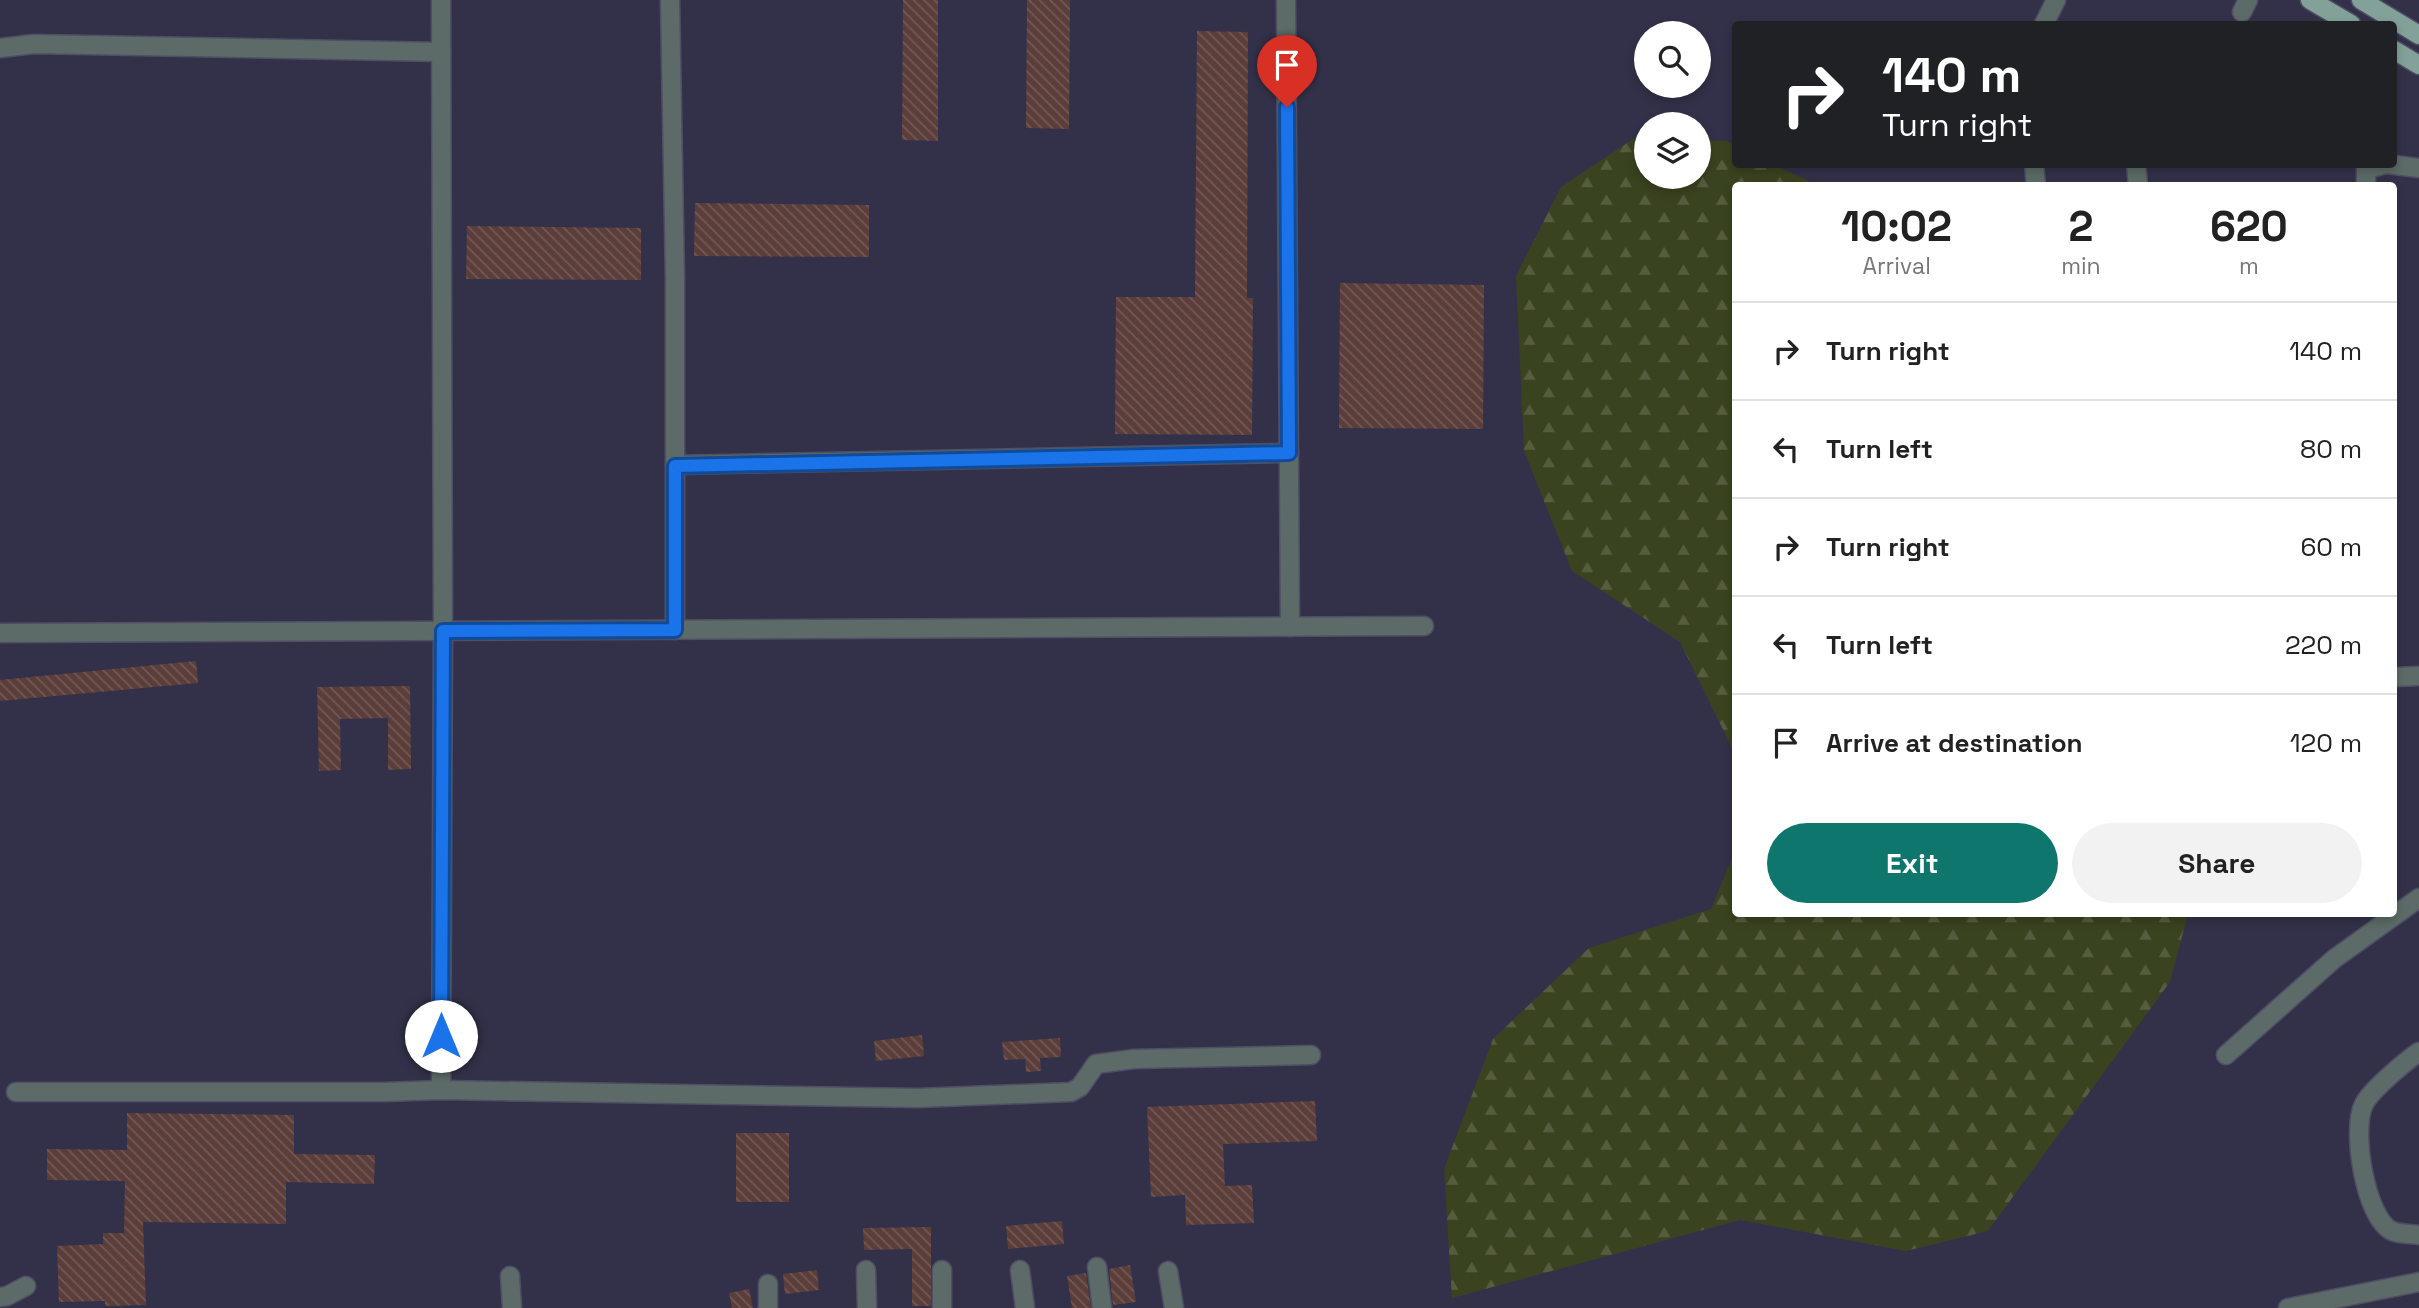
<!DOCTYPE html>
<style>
body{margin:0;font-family:"Space Grotesk",sans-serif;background:#f2f2f2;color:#222;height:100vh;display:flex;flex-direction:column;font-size:26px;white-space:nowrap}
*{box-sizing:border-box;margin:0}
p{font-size:23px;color:#767676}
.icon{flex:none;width:38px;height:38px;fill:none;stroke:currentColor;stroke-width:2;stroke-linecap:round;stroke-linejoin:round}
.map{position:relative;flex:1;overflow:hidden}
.drawer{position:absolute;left:1732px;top:182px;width:665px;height:735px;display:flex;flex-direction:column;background:#fff;border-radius:7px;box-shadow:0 4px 10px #0003}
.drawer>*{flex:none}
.banner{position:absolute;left:1732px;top:21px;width:665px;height:147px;border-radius:7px;box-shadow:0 4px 10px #0003;background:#202124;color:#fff;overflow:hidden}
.buttons{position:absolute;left:1634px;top:21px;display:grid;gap:14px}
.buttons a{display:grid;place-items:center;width:77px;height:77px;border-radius:50%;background:#fff;box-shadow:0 4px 10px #0003;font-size:35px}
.pin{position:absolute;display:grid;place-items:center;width:60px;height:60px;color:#fff;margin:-72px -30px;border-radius:50% 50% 50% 0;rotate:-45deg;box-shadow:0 0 7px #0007}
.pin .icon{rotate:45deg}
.me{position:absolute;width:77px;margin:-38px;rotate:0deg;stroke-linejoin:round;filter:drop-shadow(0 0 5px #0008)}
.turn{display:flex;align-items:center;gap:24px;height:147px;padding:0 35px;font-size:32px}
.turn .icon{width:91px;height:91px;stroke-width:2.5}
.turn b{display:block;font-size:49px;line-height:60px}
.eta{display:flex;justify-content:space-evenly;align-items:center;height:119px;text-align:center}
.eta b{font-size:42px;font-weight:800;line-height:49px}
.cta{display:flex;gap:14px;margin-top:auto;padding:14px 35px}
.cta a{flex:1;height:80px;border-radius:42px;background:#0f766e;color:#fff;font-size:28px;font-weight:800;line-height:80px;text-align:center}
.cta a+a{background:#f2f2f2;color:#222}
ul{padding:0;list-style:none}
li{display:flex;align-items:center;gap:21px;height:98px;padding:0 35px;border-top:2px solid #e0e0e0}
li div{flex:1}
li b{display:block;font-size:26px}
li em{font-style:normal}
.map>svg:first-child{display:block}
</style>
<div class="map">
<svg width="2419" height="1308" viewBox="0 0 2419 1308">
<defs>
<pattern id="forest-firs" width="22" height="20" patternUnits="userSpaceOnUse" patternTransform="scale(1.75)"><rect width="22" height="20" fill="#3a431f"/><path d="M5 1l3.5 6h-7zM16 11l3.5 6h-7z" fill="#555d3f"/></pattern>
<pattern id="building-back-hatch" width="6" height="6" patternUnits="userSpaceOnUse" patternTransform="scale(1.75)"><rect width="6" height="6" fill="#5b3d3a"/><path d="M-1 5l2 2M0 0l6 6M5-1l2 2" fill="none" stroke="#725856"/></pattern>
</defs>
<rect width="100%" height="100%" fill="#323149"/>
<g fill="url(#forest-firs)">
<polygon points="1636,137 1647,138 1647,177 1699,177 1699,140 1726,141 1736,146 1736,164 1774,165 1817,185 1736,186 1736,756 1680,642 1572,571 1524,451 1516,276 1561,187"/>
<polygon points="1736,849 1736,914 2188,914 2170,982 1988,1231 1906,1251 1740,1220 1452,1298 1444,1169 1493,1039 1589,948 1711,909"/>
</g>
<g fill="url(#building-back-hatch)">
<polygon points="903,0 938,0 938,141 902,140"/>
<polygon points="1027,0 1070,0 1069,129 1026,128"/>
<polygon points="1197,31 1248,32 1247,298 1253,298 1252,435 1115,434 1116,297 1195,297"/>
<polygon points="695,203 869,205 869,257 694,256"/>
<polygon points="467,226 641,228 641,280 466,279"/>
<polygon points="1340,283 1484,285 1483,429 1339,428"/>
<polygon points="196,661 198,683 0,701 0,680"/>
<polygon points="410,686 411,769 388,770 388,718 340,719 341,770 319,771 317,687"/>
<polygon points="922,1035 924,1056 876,1061 874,1041"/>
<polygon points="1060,1038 1061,1057 1040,1058 1041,1071 1026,1072 1025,1059 1004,1060 1002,1042"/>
<polygon points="1315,1101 1317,1141 1223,1144 1225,1186 1252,1185 1254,1223 1186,1225 1185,1195 1151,1197 1147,1107"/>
<polygon points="127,1113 294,1115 294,1154 375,1155 374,1184 286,1182 286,1224 143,1222 146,1305 105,1306 105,1301 59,1302 57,1246 103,1244 103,1233 124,1233 125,1181 47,1180 47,1149 127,1150"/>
<rect x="736" y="1133" width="53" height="69"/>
<polygon points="1062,1221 1064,1244 1008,1249 1006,1226"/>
<polygon points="931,1227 931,1306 912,1306 912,1249 864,1250 863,1228"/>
<polygon points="1130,1265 1136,1302 1113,1305 1109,1269"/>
<polygon points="817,1270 819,1290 785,1294 783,1274"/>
<polygon points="1086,1273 1091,1308 1072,1308 1067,1276"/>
<polygon points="749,1289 753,1308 732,1308 729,1293"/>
</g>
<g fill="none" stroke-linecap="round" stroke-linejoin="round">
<defs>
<g id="minor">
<polyline points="670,0 675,281 675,465 1289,453"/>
<polyline points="1286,0 1290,627"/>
<polyline points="2242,12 2248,0"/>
<polyline points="2044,24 2056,0"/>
<polyline points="0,48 34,44 441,52"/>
<polyline points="2034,164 2036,186"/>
<polyline points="2136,164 2138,186"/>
<polyline points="2387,164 2419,168"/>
<polyline points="2366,186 2366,169 2386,164"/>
<polyline points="675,465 675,630"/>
<polyline points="0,633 1424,626"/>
<polyline points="2394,677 2419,676"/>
<path d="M2419 1052C2406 1061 2371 1090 2364 1104 2351 1129 2365 1218 2392 1231 2399 1234 2411 1234 2419 1235"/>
<polyline points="2226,1055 2334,959 2419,898"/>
<polyline points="441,1090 443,631 441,0"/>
<polyline points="16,1092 384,1092 441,1090 918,1098 1071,1092 1080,1087 1096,1064 1134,1059 1311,1055"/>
<polyline points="1097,1267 1102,1308"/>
<polyline points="866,1270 867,1308"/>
<polyline points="942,1270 942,1308"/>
<polyline points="1020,1270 1025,1308"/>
<polyline points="1168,1271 1174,1308"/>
<polyline points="510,1276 512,1308"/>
<polyline points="768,1284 768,1308"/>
<polyline points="0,1297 7,1296 26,1286"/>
<polyline points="2288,1308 2419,1282"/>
</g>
<g id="major">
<polyline points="2310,0 2351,24"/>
<polyline points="2361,0 2419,35"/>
<polyline points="2394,50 2419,65"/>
</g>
</defs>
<use href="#minor" stroke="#4f4e64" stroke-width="21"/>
<use href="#major" stroke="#4f4e64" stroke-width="21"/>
<use href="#minor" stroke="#5c6b67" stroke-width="18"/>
<use href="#major" stroke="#82a199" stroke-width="18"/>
</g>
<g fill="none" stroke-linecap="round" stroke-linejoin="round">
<defs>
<polyline id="route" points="441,1036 443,631 675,630 675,466 1289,453 1287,107"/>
</defs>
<use href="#route" stroke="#114b97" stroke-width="18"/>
<use href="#route" stroke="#1a73e8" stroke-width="12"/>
</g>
</svg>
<div class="buttons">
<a><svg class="icon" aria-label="search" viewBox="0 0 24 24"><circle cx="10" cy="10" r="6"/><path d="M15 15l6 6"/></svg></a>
<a><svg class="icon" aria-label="layers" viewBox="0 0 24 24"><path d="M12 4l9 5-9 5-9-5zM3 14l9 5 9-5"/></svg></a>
</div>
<div class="pin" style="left:1287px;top:107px;background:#d93025"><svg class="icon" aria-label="arrive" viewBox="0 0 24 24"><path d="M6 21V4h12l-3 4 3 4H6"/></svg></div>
<svg class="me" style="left:441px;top:1036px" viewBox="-20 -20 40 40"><circle r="19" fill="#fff"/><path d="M0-13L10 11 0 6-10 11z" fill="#1a73e8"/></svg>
<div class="banner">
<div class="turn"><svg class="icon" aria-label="right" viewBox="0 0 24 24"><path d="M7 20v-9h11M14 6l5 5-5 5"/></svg><div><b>140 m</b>Turn right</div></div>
</div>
<section class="drawer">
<div class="eta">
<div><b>10:02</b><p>Arrival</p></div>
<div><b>2</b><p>min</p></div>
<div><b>620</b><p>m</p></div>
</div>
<ul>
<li><svg class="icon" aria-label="right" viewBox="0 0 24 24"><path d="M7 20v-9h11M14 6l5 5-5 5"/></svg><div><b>Turn right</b></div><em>140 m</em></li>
<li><svg class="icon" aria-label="left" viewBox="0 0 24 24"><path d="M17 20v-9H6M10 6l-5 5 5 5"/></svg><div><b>Turn left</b></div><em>80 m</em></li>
<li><svg class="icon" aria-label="right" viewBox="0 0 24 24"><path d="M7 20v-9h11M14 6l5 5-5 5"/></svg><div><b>Turn right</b></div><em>60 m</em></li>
<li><svg class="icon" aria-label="left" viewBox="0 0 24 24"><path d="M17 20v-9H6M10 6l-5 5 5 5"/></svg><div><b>Turn left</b></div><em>220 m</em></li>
<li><svg class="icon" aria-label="arrive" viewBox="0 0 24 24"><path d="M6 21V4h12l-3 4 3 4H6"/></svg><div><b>Arrive at destination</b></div><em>120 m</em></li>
</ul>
<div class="cta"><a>Exit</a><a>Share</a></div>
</section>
</div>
